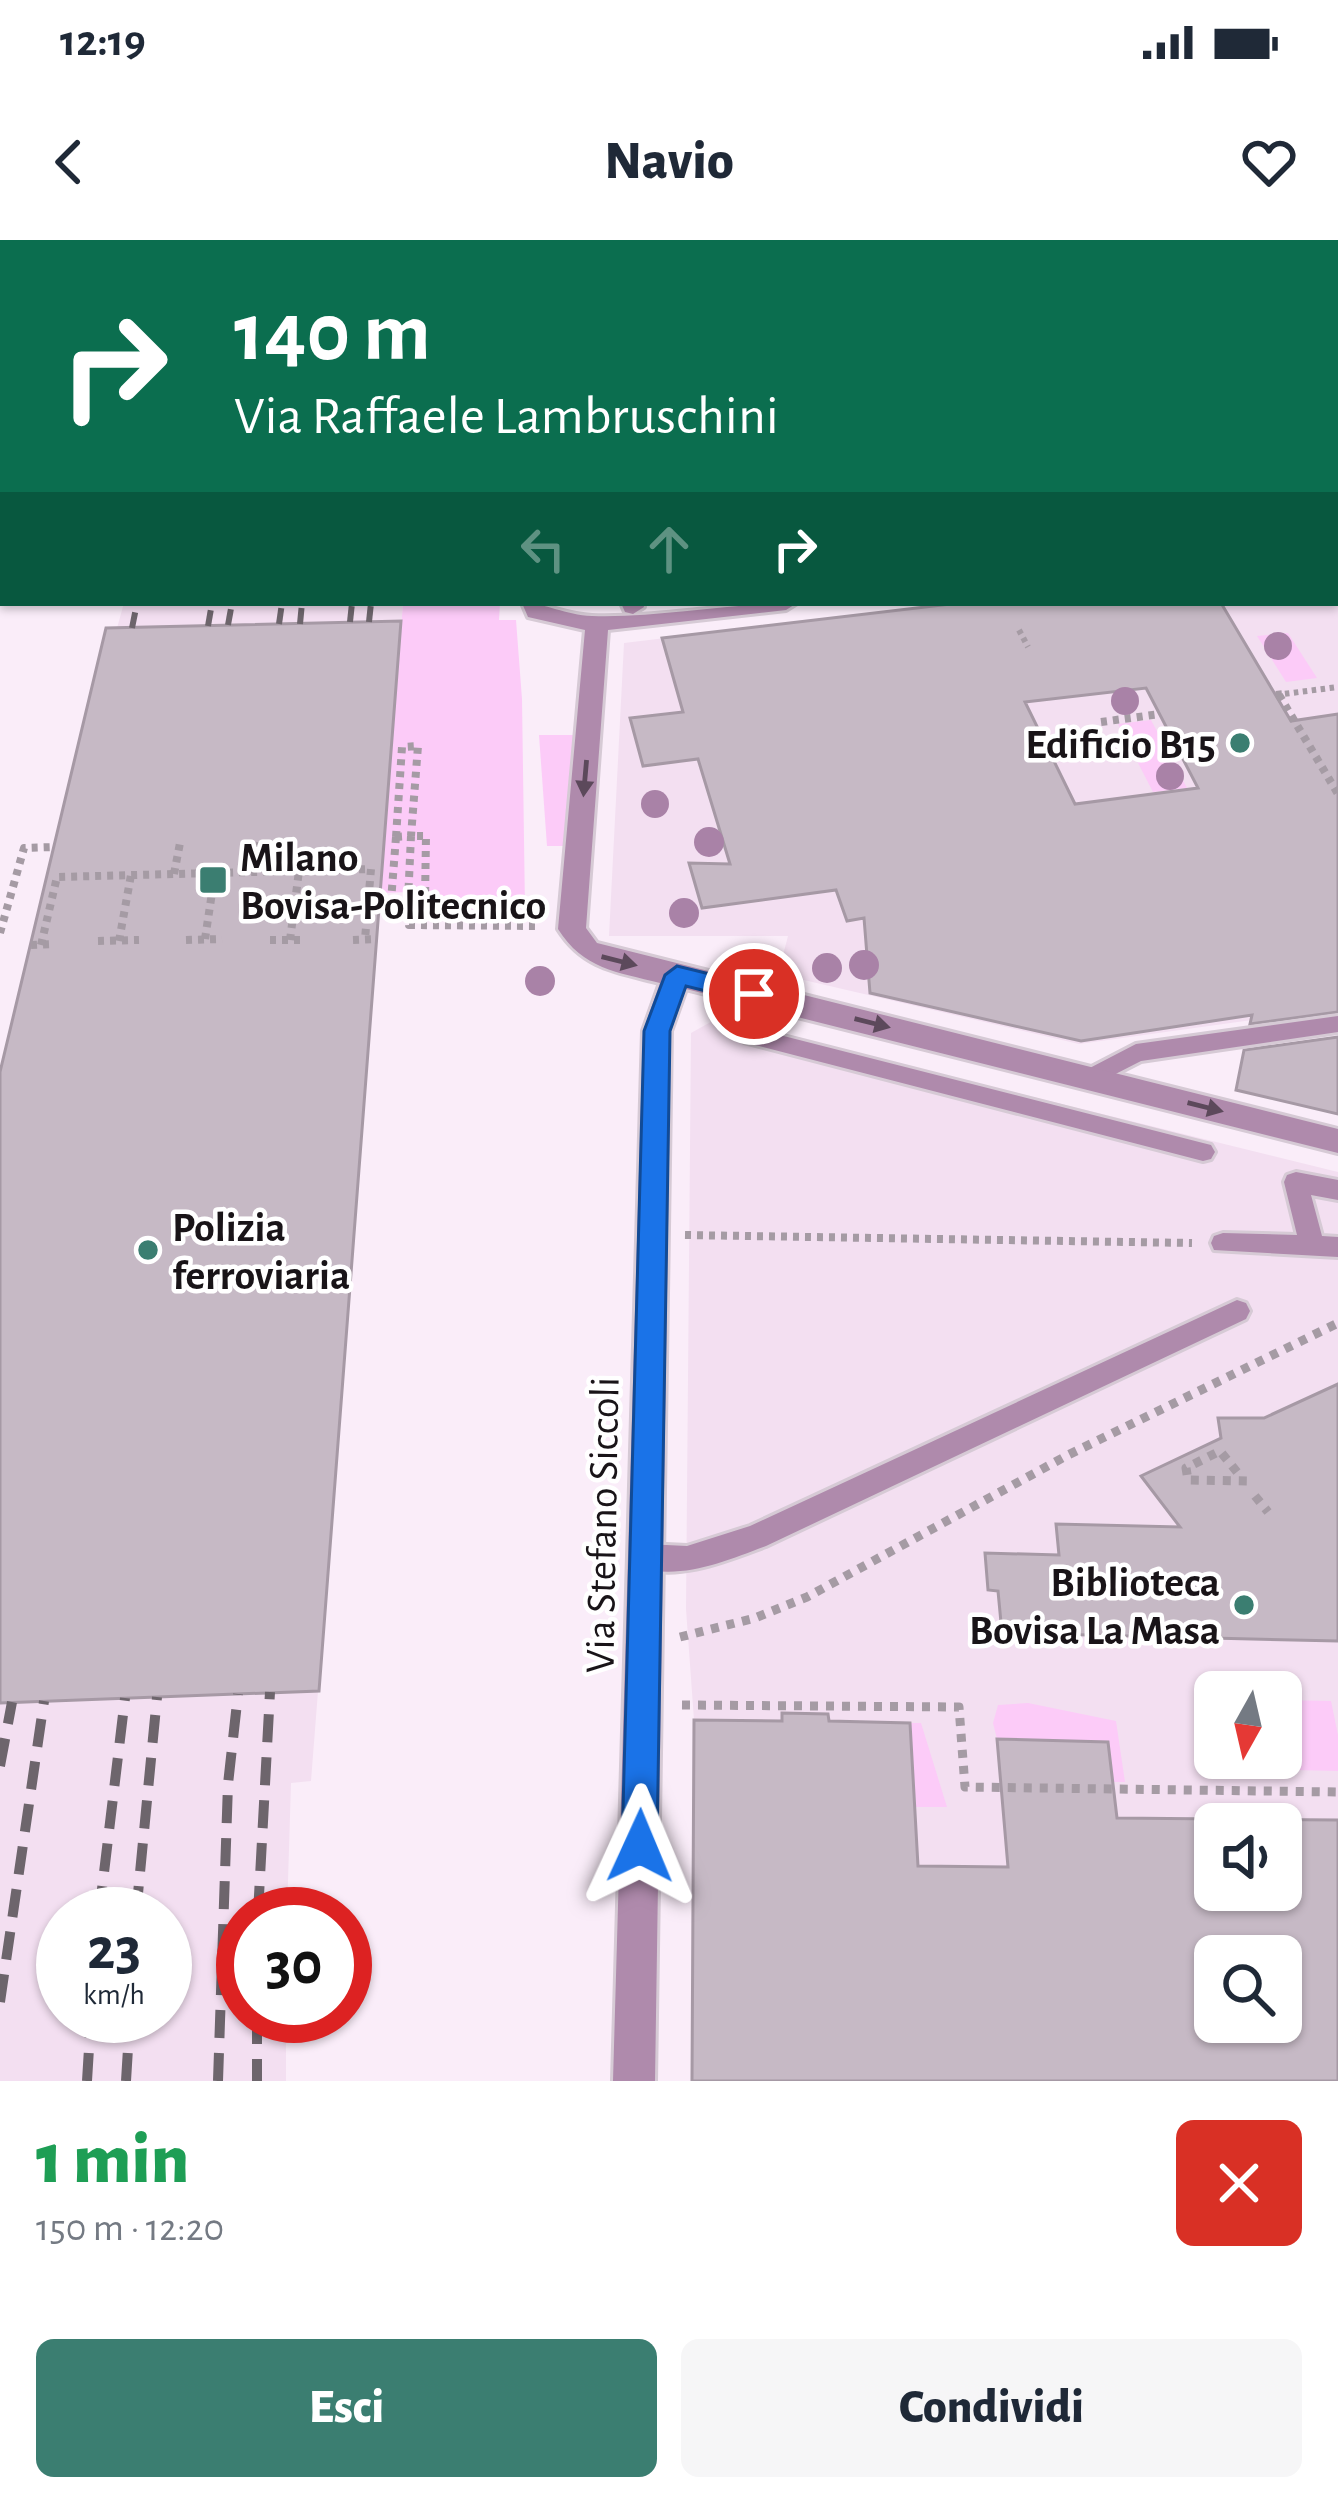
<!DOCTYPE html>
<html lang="it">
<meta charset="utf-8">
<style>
body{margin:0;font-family:"Alegreya Sans",sans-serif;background:#f6f6f7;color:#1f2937;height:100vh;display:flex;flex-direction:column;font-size:45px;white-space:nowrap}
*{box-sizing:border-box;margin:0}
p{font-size:39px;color:#747a83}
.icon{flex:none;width:66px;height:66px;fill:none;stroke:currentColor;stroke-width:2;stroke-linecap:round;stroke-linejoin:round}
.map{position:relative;height:1841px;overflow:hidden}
.details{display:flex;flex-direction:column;background:#fff;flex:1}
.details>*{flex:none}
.top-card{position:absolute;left:0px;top:0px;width:1338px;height:366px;box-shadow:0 3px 9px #0004;background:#0b6e4f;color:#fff;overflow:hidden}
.needle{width:78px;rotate:188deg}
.tools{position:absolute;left:1194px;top:1431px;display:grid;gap:24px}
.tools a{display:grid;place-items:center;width:108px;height:108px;border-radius:18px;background:#fff;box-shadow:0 3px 9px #0004;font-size:60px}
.speed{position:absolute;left:36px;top:1647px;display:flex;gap:24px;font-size:60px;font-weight:700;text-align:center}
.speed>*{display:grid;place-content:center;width:156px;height:156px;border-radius:50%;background:#fff;box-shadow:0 3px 9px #0004;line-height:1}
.speed small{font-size:30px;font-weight:400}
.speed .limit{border:18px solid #d22;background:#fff;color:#111}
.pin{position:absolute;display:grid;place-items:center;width:102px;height:102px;color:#fff;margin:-51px;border:6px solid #fff;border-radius:50%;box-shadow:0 3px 12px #0007}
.me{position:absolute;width:132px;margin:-66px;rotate:1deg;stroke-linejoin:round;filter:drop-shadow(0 0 9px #0008)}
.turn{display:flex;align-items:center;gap:42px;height:252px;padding:0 36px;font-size:54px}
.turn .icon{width:156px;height:156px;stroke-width:2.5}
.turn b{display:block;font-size:84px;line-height:102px}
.lanes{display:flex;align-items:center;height:114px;padding:0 36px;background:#0003;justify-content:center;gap:60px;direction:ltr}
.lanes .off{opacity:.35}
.round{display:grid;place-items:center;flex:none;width:126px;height:126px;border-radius:18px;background:#f6f6f7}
.headline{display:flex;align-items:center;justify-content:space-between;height:204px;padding:0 36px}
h1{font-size:72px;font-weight:800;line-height:90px;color:#1e9e55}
.button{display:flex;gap:24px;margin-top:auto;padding:24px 36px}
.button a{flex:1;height:138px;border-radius:18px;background:#3b7e71;color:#fff;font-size:48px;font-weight:800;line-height:138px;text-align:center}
.button a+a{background:#f6f6f7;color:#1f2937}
.status{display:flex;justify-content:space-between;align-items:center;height:84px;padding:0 60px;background:#fff;direction:ltr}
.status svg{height:33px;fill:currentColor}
header{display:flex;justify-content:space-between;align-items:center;height:156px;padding:0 36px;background:#fff;font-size:54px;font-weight:800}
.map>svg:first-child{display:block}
</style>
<div class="status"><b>12:19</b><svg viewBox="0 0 49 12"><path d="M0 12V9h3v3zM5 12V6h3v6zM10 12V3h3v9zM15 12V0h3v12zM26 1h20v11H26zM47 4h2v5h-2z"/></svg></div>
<header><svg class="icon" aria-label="back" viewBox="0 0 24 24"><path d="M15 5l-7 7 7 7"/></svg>Navio<svg class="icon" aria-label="heart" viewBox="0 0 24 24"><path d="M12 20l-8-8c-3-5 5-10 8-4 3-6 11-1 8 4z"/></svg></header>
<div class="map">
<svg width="1338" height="1841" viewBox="0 0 1338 1841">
<rect width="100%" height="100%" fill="#faedf9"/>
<g fill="#f3dff1" fill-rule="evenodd">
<polygon points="1338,318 1338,768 1079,804 778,734 788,696 609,696 624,403 960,363 1335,363"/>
<path d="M124 363H403L311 1541 291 1543 287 1674H243V1776H286V1841H0V832L106 388H117ZM63 1674H165V1776H63Z"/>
<path d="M716 779 1338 932V1841H692L694 1480 686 1369 691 793ZM1215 1452H1281V1518H1215ZM1215 1584H1281V1650H1215ZM1215 1716H1281V1782H1215Z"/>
</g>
<g fill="#fccbf8">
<polygon points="403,363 500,363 499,380 516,380 522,459 525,669 438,670 438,651 380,653"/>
<polygon points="1288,393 1317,438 1286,442 1257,396"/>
<polygon points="1151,480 1187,548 1153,552 1118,484"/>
<polygon points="539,495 574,495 564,606 547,606"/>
<polygon points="1281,1460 1331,1461 1338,1495 1338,1531 1293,1530 1286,1492 1281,1491"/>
<polygon points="1028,1463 1116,1481 1125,1542 1113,1542 1107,1502 997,1499 993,1483 998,1465"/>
<polygon points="910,1483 921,1483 947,1567 916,1567"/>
</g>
<g fill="#c6b9c5" stroke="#a699a5" stroke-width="3" fill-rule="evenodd">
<path d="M959 363H1221L1291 481 1338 474V772L1250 784 1252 775 1081 801 870 753 864 678 847 681 836 650 702 668 689 623 730 624 698 519 643 526 630 478 683 472 662 398ZM1146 448 1198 548 1075 564 1025 462Z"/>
<polygon points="401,381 319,1451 0,1463 0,832 106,388"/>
<polygon points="1338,797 1338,874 1236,850 1244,810"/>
<polygon points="1338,1144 1338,1401 1002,1393 998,1351 988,1350 985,1313 1059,1315 1056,1284 1180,1287 1141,1236 1221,1198 1218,1178 1264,1178"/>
<path d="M782 1473 828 1474 829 1481 910 1483 918 1626 1008 1627 997 1499 1108 1502 1117 1578 1338 1580V1841H692L694 1480 782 1481ZM1215 1584H1281V1650H1215ZM1215 1716H1281V1782H1215Z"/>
</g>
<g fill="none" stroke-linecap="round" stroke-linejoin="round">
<defs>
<g id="service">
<rect x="0" y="177" width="3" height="10"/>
<rect x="1335" y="220" width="3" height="10"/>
<polygon points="1338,776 1338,792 1141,821 1092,846 1080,837 1084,831 1136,804"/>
<polygon points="752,788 1203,903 1211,905 1215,912 1211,919 1203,921 744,802 741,796"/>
<polygon points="1296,932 1338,940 1338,960 1311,955 1322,996 1338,997 1338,1017 1214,1010 1211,1003 1214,996 1223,993 1297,995 1284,942 1287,935"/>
<path d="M1237 1060 1246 1063 1250 1071 1246 1079 766 1306C726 1321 677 1342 635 1326L631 1317 635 1308 645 1304 687 1306 750 1286Z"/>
</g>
<polygon id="pedestrian" points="621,363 643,363 644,367 633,374 625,372"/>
<g id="minor">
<rect x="558" y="0" width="18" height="3"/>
<rect x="1335" y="292" width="3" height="14"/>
<path d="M522 363C546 363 565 375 592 376 661 378 729 363 797 363L786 370 608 390 586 688 597 703 1338 889V913L686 749 671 791 655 1841H613L643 791 660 743C617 732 583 729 558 689L585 390 528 377Z"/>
</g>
</defs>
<use href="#service" stroke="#d6cad5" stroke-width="6"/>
<use href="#pedestrian" stroke="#d6cad5" stroke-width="6"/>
<use href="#minor" stroke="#d6cad5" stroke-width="6"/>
<g stroke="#a59ba4" stroke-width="6" stroke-dasharray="4.5 4.5" stroke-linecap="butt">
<polyline points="1019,390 1028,407"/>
<polyline points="1276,455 1338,447"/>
</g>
<g stroke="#a59ba4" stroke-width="8" stroke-dasharray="6 6" stroke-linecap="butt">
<polyline points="1276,455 1284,454"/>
<polyline points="1279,455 1338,554"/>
<polyline points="1101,482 1160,474"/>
<polyline points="396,597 391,661 408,661"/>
<polyline points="396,597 402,507 418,506 411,596"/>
<polyline points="396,597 411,596"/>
<polyline points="256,632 260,601"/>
<polyline points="174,634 180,603"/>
<polyline points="408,661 409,685 538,686"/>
<polyline points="408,661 411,596"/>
<polyline points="408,661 425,660 426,596 411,596"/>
<polyline points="0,693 24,608 54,607"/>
<polyline points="205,699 215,633"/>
<polyline points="186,700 222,699"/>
<polyline points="270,700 305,700"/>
<polyline points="290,700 299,631"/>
<polyline points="353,700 377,699"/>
<polyline points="98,701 139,700"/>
<polyline points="119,701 131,635"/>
<polyline points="31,705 52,704"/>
<polyline points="41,705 57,637 371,629 365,699"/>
<polyline points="685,995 1192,1003"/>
</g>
<g stroke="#a59ba4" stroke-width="9" stroke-dasharray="8 8" stroke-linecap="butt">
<polyline points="1237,1232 1220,1211 1186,1228 1188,1240 1248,1241"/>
<polyline points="1255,1256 1268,1272"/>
<polyline points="680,1397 755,1378 807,1357 1068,1215 1338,1083"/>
<polyline points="682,1465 959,1467 965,1547 1338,1552"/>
</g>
<use href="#service" fill="#af8aac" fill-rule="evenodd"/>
<use href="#pedestrian" fill="#af8aac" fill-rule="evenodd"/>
<use href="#minor" fill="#af8aac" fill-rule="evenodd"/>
<g stroke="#6d656c" stroke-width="6" stroke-dasharray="16 9" stroke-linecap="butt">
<polyline points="350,382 352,363"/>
<polyline points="369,382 371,363"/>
<polyline points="279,384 282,363"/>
<polyline points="300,384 302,363"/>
<polyline points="228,385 232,363"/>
<polyline points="208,386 212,363"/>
<polyline points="132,388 137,363"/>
</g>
<g stroke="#6d656c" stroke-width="10" stroke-dasharray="28 15" stroke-linecap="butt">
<polyline points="0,1526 12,1462"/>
<polyline points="99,1674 125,1458"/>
<polyline points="136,1674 157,1457"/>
<polyline points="258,1674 270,1452"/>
<polyline points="0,1762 44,1461"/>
<polyline points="257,1776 257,1841"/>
<polyline points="87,1841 91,1776"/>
<polyline points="126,1841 130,1776"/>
<polyline points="218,1841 228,1544 238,1454"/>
</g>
</g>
<g fill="#a982a7">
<circle cx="1278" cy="406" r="14"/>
<circle cx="1125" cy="461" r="14"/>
<circle cx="1170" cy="536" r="14"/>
<circle cx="655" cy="564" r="14"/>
<circle cx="709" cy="602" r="15"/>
<circle cx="684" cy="673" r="15"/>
<circle cx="864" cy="725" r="15"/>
<circle cx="827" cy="728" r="15"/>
<circle cx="540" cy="741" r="15"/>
</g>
<defs><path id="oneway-solid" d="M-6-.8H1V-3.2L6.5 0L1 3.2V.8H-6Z" transform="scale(3)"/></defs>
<g fill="#5c495b">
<use href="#oneway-solid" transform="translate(585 538) rotate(95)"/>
<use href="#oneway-solid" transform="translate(619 721) rotate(14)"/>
<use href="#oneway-solid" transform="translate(872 783) rotate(14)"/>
<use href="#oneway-solid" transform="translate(1205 867) rotate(14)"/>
</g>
<polygon fill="#1a73e8" stroke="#114b97" stroke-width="3" points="677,726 763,747 766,754 754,763 686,746 670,791 657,1606 652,1618 640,1623 627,1618 622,1606 644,791 665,735"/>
<g fill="#3b7e71" stroke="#fff" stroke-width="4.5">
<circle cx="1240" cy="503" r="12"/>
<rect x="198" y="625" width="30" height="30" rx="6"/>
<circle cx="148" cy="1010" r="12"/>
<circle cx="1244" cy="1365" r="12"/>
</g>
<g text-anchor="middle" stroke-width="9" stroke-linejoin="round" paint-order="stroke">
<g font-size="42" font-weight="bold" fill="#191418" stroke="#fff" text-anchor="end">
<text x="1216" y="518">Edificio B15</text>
<text x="240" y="631" text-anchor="start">Milano<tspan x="240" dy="48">Bovisa-Politecnico</tspan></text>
<text x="172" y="1001" text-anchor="start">Polizia<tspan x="172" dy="48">ferroviaria</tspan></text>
<text x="1220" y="1356">Biblioteca<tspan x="1220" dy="48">Bovisa La Masa</tspan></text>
</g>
<g font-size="42" fill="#191418" stroke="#fff">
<text transform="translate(601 1285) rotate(-89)" y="15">Via Stefano Siccoli</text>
</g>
</g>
</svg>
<div class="tools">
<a><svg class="needle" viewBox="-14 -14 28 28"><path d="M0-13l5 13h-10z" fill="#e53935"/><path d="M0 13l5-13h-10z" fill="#747a83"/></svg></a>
<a><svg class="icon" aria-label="sound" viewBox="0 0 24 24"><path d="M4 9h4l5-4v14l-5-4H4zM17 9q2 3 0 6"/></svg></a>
<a><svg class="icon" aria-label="search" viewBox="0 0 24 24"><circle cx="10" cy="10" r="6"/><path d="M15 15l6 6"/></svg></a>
</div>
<div class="speed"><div>23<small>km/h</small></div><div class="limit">30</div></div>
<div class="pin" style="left:754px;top:754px;background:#d93025"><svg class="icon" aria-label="arrive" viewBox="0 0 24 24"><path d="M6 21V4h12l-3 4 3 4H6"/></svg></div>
<svg class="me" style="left:640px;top:1606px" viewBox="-20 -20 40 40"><path d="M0-17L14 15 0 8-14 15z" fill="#1a73e8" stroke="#fff" stroke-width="4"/></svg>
<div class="top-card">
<div class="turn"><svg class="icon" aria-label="right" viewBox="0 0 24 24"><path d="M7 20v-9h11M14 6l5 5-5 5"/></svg><div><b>140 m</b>Via Raffaele Lambruschini</div></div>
<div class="lanes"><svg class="icon off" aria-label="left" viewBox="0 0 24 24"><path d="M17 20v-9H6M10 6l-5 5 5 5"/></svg><svg class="icon off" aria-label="ahead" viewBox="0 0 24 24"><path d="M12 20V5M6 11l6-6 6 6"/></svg><svg class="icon" aria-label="right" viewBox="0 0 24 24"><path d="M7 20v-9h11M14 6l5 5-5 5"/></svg></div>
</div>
</div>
<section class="details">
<div class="headline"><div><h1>1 min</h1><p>150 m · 12:20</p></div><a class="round" style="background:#d93025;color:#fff"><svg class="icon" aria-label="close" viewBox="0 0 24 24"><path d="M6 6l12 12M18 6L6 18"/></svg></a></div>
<div class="button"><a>Esci</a><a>Condividi</a></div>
</section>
